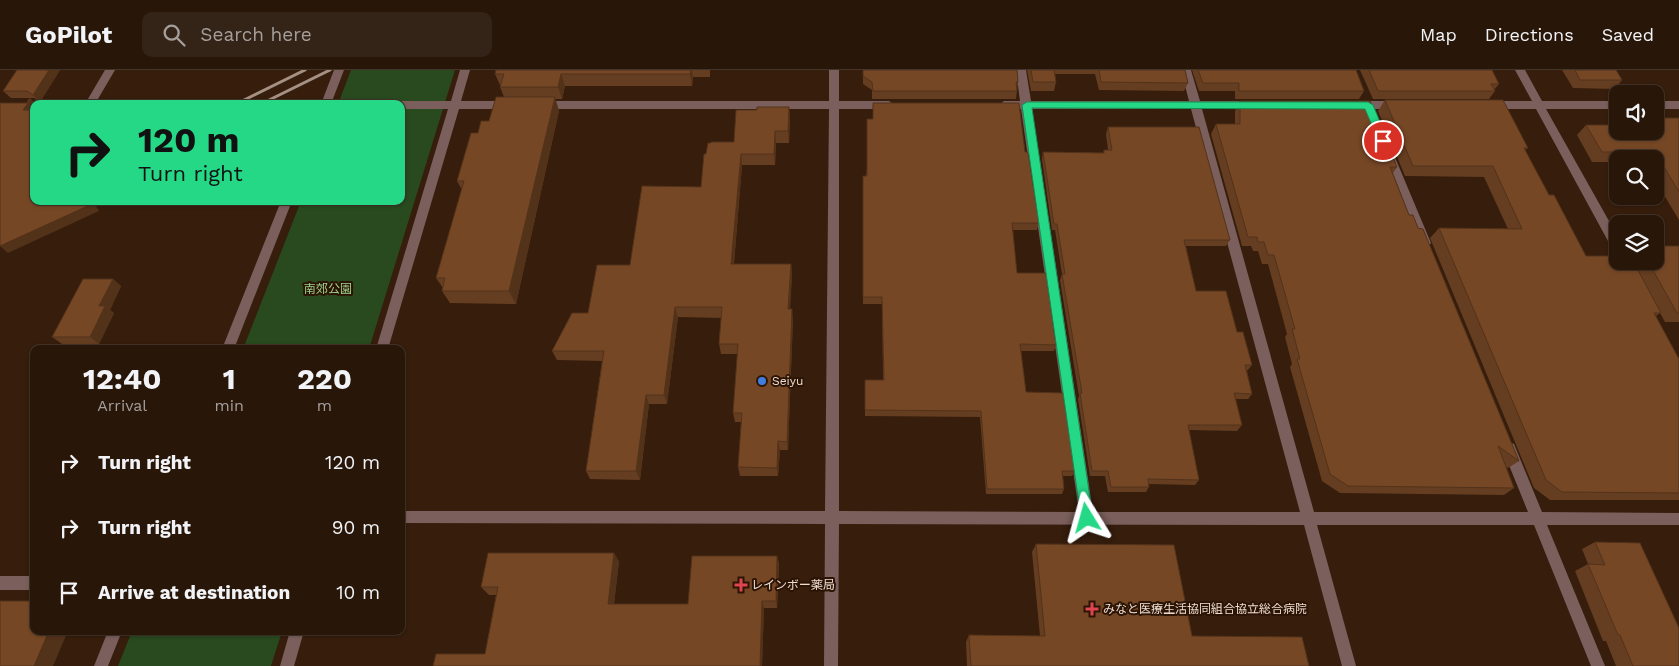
<!DOCTYPE html>
<meta charset="utf-8">
<style>
body{margin:0;font-family:"Work Sans","Noto Sans JP",sans-serif;background:#342317;color:#f1f3f6;height:100vh;display:flex;flex-direction:column;font-size:19px;white-space:nowrap}
*{box-sizing:border-box;margin:0}
p{font-size:16px;color:#a59f9c}
.icon{flex:none;width:28px;height:28px;fill:none;stroke:currentColor;stroke-width:2;stroke-linecap:round;stroke-linejoin:round}
.map{position:relative;flex:1;overflow:hidden}
.side{position:absolute;left:30px;top:275px;width:375px;height:290px;display:flex;flex-direction:column;background:#281609;border-radius:10px;box-shadow:0 1px 4px #0004,0 0 0 1px #44352a}
.side>*{flex:none}
.guide{position:absolute;left:30px;top:30px;width:375px;height:105px;border-radius:10px;box-shadow:0 1px 4px #0004,0 0 0 1px #44352a;background:#25d886;color:#111;overflow:hidden}
.fabs{position:absolute;left:1609px;top:15px;display:grid;gap:10px}
.fabs a{display:grid;place-items:center;width:55px;height:55px;border-radius:10px;background:#281609;box-shadow:0 1px 4px #0004,0 0 0 1px #44352a;font-size:25px}
.pin{position:absolute;display:grid;place-items:center;width:42px;height:42px;color:#fff;margin:-21px;border:2px solid #fff;border-radius:50%;box-shadow:0 1px 5px #0007}
.me{position:absolute;width:55px;margin:-28px;rotate:352deg;stroke-linejoin:round;filter:drop-shadow(0 0 4px #0008)}
.turn{display:flex;align-items:center;gap:18px;height:105px;padding:0 25px;font-size:22px}
.turn .icon{width:65px;height:65px;stroke-width:2.5}
.turn b{display:block;font-size:35px;line-height:42px}
.eta{display:flex;justify-content:space-evenly;align-items:center;height:85px;text-align:center}
.eta b{font-size:30px;font-weight:700;line-height:35px}
ul{padding:0;list-style:none}
li{display:flex;align-items:center;gap:15px;height:65px;padding:0 25px}
li div{flex:1}
li b{display:block;font-size:19px}
li em{font-style:normal}
header{display:flex;align-items:center;gap:30px;box-sizing:border-box;height:70px;padding:0 25px;background:#281609;border-bottom:1px solid #44352a}
header strong{font-size:24px}
nav{display:flex;gap:28px;margin-inline-start:auto;font-size:18px}
.search{width:350px;height:45px;background:#342317;display:flex;align-items:center;gap:12px;box-sizing:border-box;padding:0 18px;border-radius:10px;color:#a59f9c;font-size:19px}
.map>svg:first-child{display:block}
</style>
<header>
<strong>GoPilot</strong>
<div class="search"><svg class="icon" aria-label="search" viewBox="0 0 24 24"><circle cx="10" cy="10" r="6"/><path d="M15 15l6 6"/></svg>Search here</div>
<nav><a>Map</a><a>Directions</a><a>Saved</a></nav>
</header>
<div class="map">
<svg width="1679" height="596" viewBox="0 0 1679 596">
<rect width="100%" height="100%" fill="#361d0c"/>
<g fill="#29491f">
<polygon points="351,0 455,0 369,279 243,279 301,131 401,131 401,34 338,34"/>
<polygon points="132,561 282,561 271,596 118,596"/>
</g>
<g fill="none" stroke-linecap="round" stroke-linejoin="round">
<g fill="#7b5f5c" fill-rule="evenodd">
<polygon points="105,0 115,0 95,34 85,34"/>
<polygon points="334,0 344,0 331,34 321,34"/>
<polygon points="460,0 470,0 461,31 511,31 516,35 511,39 459,39 388,279 376,279 448,39 401,39 401,34 397,34 401,31 451,31"/>
<path d="M829 0H839V31H889L894 35 889 39H839V441L1079 442 1021 39H1004L999 35 1004 31H1020L1016 0H1026L1031 31H1189L1181 0H1191L1200 31H1254L1259 35 1254 39H1202L1314 442H1528L1502 378 1504 374 1509 372 1514 374 1542 442 1679 443V455H1547L1605 596H1591L1534 455H1317L1356 596H1342L1304 455 839 454 838 596H824L825 454 401 453V441H825L829 39H541L536 35 541 31H829ZM1032 39H1191L1300 442H1093Z"/>
<polygon points="1515,0 1525,0 1542,31 1618,31 1618,39 1546,39 1618,167 1618,183 1614,182 1536,39 1489,39 1484,35 1489,31 1532,31"/>
<polygon points="1356,31 1399,31 1404,35 1399,39 1356,39 1351,35"/>
<rect x="1655" y="31" width="24" height="8"/>
<polygon points="1389,81 1394,85 1431,173 1429,176 1425,178 1419,173 1384,85"/>
<polygon points="281,131 292,131 234,279 222,279"/>
<rect x="0" y="506" width="34" height="14"/>
<polygon points="108,561 122,561 108,596 94,596"/>
<polygon points="290,561 304,561 294,596 280,596"/>
</g>
<g stroke="#a59184" stroke-width="3">
<polyline points="236,34 305,0"/>
<polyline points="261,34 330,0"/>
</g>
</g>
<g fill="#653d20">
<polygon points="17,0 60,0 40,32 34,28 11,28 3,21"/>
<polygon points="496,0 710,0 710,7 693,7 692,16 565,16 562,29 555,29 559,41 516,234 450,233 442,221 443,218 436,208 462,120 457,111 478,63 489,51 504,27 500,17 501,15 500,15 495,4"/>
<polygon points="863,0 1018,12 1016,29 872,29 872,20 863,14"/>
<polygon points="1027,0 1185,0 1188,13 1184,21 1099,20 1095,4 1055,4 1056,12 1054,21 1031,21"/>
<polygon points="1192,0 1356,0 1364,21 1359,29 1235,29 1235,21 1199,21"/>
<polygon points="1360,0 1492,0 1499,14 1494,20 1495,21 1489,29 1373,29"/>
<polygon points="1562,0 1616,0 1622,10 1615,19 1573,18"/>
<polygon points="1385,30 1528,78 1525,80 1549,125 1586,186 1635,196 1641,191 1655,191 1655,177 1656,176 1679,176 1679,252 1665,252 1660,243 1656,246 1679,289 1679,430 1550,430 1534,418 1430,168 1439,158 1508,159 1484,107 1405,106 1378,41"/>
<polygon points="1240,31 1397,97 1393,103 1409,145 1519,391 1508,398 1506,397 1514,418 1504,425 1340,423 1322,411 1290,297 1292,294 1285,267 1287,264 1268,194 1262,194 1258,181 1253,181 1251,176 1242,176 1211,64 1216,54 1235,54 1235,41"/>
<polygon points="873,33 1025,82 1039,153 1037,160 1013,160 1017,203 1056,275 1054,281 1021,281 1026,322 1075,401 1072,406 1063,406 1064,419 1062,424 986,424 980,347 865,346 865,310 883,310 882,234 863,234 863,106 866,106 873,49"/>
<polygon points="789,37 790,48 789,73 776,73 775,95 742,95 734,194 791,194 792,205 790,239 793,249 788,380 780,380 778,406 740,406 738,397 741,352 735,352 733,343 738,284 721,284 719,274 721,248 678,247 667,334 649,334 640,410 590,409 586,401 602,291 557,290 552,281 588,243 701,117 706,84 734,72 757,40"/>
<polygon points="1679,48 1679,150 1655,110 1655,89 1618,89 1618,92 1592,92 1577,65 1586,55 1618,61"/>
<polygon points="1108,57 1230,170 1226,176 1186,176 1196,221 1237,262 1252,295 1247,301 1252,324 1248,329 1235,329 1242,355 1237,361 1189,360 1199,410 1195,415 1149,414 1149,417 1146,422 1108,422 1105,406 1090,406 1078,329 1079,326 1060,210 1062,204 1055,160 1052,160 1042,89 1043,82 1103,83 1104,80 1108,80 1106,64"/>
<polygon points="113,209 121,216 110,240 114,243 99,274 62,274 52,267"/>
<polygon points="1595,472 1679,596 1616,596 1606,571 1603,571 1575,501 1588,494 1582,479"/>
<polygon points="1036,474 1192,566 1309,596 967,596 966,572 969,565 1040,566 1032,482"/>
<polygon points="777,486 779,494 777,538 764,538 762,596 433,596 485,584 496,525 489,525 481,517 619,491 614,534 688,534"/>
</g>
<g fill="#53321a">
<polygon points="49,0 60,0 40,32 33,25"/>
<polygon points="691,0 692,0 693,7 692,16 690,4"/>
<polygon points="561,4 565,16 562,29 558,17"/>
<polygon points="555,27 559,41 516,234 509,221"/>
<polygon points="31,29 36,34 34,34 34,42 23,40"/>
<polygon points="789,37 790,48 789,73 788,61"/>
<polygon points="775,61 776,73 775,95 774,84"/>
<polygon points="741,84 742,95 733,204 731,194"/>
<polygon points="90,131 93,131 99,141 8,183 0,176"/>
<polygon points="791,194 792,205 789,249 788,239"/>
<polygon points="113,209 121,216 110,240 114,243 99,274 90,267 99,236"/>
<polygon points="675,237 678,247 667,334 664,325"/>
<polygon points="792,239 793,249 788,380 787,372"/>
<polygon points="646,325 649,334 640,410 636,401"/>
<polygon points="778,371 780,380 778,406 777,398"/>
<polygon points="614,483 619,491 613,542 608,534"/>
<polygon points="777,486 779,494 777,538 776,531"/>
<polygon points="762,531 764,538 762,596 760,596"/>
<polygon points="49,561 68,561 53,596 34,596"/>
</g>
<g fill="#764725" stroke="#53321a">
<polygon points="17,0 49,0 33,25 27,21 3,21"/>
<polygon points="496,0 691,0 690,4 561,4 558,17 500,17 504,4 495,4"/>
<polygon points="863,0 1017,0 1018,12 1016,12 1017,21 873,21 872,12 863,6"/>
<polygon points="1031,0 1054,0 1056,12 1033,12"/>
<polygon points="1099,0 1185,0 1188,13 1101,12"/>
<polygon points="1198,0 1356,0 1364,21 1239,21 1239,13 1203,13"/>
<polygon points="1369,0 1492,0 1499,14 1491,14 1495,21 1378,21"/>
<polygon points="1575,0 1616,0 1622,10 1580,10"/>
<polygon points="496,27 555,27 509,221 442,221 445,208 436,208 464,111 457,111 471,63 478,63 481,51 489,51"/>
<polygon points="29,29 31,29 23,40 34,40 34,131 90,131 92,134 0,176 0,33 27,33"/>
<polygon points="1385,30 1503,30 1528,78 1524,78 1549,125 1554,125 1586,186 1618,186 1618,191 1633,191 1661,243 1654,243 1679,289 1679,423 1562,422 1546,410 1439,158 1522,159 1493,96 1413,96"/>
<polygon points="1240,31 1370,31 1397,97 1390,97 1409,145 1413,145 1418,158 1423,159 1519,391 1498,376 1514,418 1348,416 1330,404 1297,289 1300,289 1292,259 1295,259 1274,185 1268,185 1264,172 1258,172 1257,167 1248,167 1216,54 1240,54"/>
<polygon points="873,33 1019,33 1025,82 1028,82 1039,153 1012,153 1017,203 1046,203 1056,275 1020,274 1026,322 1063,323 1075,401 1062,401 1064,419 987,419 981,341 865,340 865,310 884,310 882,227 863,227 863,106 867,106 867,49 873,49"/>
<polygon points="757,37 789,37 788,61 775,61 774,84 741,84 731,194 791,194 788,239 792,239 787,372 778,371 777,398 738,397 742,343 733,343 738,274 719,274 722,237 675,237 664,325 646,325 636,401 586,401 604,281 552,281 572,243 588,243 597,195 630,195 642,116 701,117 704,84 706,84 708,73 711,73 711,72 734,72 736,40 757,40"/>
<polygon points="1655,48 1679,48 1679,122 1655,82 1602,82 1586,55 1618,55 1618,61 1655,61"/>
<polygon points="1108,57 1199,57 1230,170 1184,170 1196,221 1226,221 1237,262 1243,262 1252,295 1245,295 1252,324 1234,323 1242,355 1188,355 1199,410 1148,409 1149,417 1111,417 1108,401 1092,401 1080,323 1082,323 1062,204 1065,204 1057,154 1054,154 1043,82 1104,83 1104,80 1112,80"/>
<polygon points="1656,176 1679,176 1679,243 1677,243 1648,191 1655,191 1655,187 1662,187"/>
<polygon points="83,209 113,209 99,236 105,236 90,267 52,267"/>
<polygon points="1595,472 1640,473 1679,558 1679,596 1633,596 1620,565 1618,565 1588,494 1605,495"/>
<polygon points="1036,474 1174,475 1192,566 1302,567 1309,596 971,596 969,565 1045,566"/>
<polygon points="488,483 614,483 608,534 688,534 692,486 777,486 776,531 762,531 760,596 433,596 436,584 485,584 498,517 481,517"/>
<polygon points="0,531 34,531 34,561 49,561 34,596 0,596"/>
</g>
<polygon fill="#25d886" stroke="#188c57" points="1027,32 1368,32 1373,35 1388,71 1383,75 1380,74 1365,39 1032,38 1093,448 1092,452 1087,453 1083,452 1081,448 1022,35"/>
<circle fill="#3f7fe0" stroke="#2c1404" stroke-width="2" cx="762" cy="311" r="5"/>
<g fill="#e0444e" stroke="#2c1404" stroke-width="2">
<path d="M738.5 507.5h5v5h5v5h-5v5h-5v-5h-5v-5h5z"/>
<path d="M1089.5 531.5h5v5h5v5h-5v5h-5v-5h-5v-5h5z"/>
</g>
<g text-anchor="middle" stroke-width="4" stroke-linejoin="round" paint-order="stroke">
<g font-size="12" fill="#9dd38d" stroke="#2c1404">
<text x="328" y="223">南郊公園</text>
</g>
<g font-size="12" fill="#eedcd2" stroke="#2c1404" text-anchor="start">
<text x="772" y="315">Seiyu</text>
<text x="751" y="519">レインボー薬局</text>
<text x="1103" y="543">みなと医療生活協同組合協立総合病院</text>
</g>
</g>
</svg>
<div class="fabs">
<a><svg class="icon" aria-label="sound" viewBox="0 0 24 24"><path d="M4 9h4l5-4v14l-5-4H4zM17 9q2 3 0 6"/></svg></a>
<a><svg class="icon" aria-label="search" viewBox="0 0 24 24"><circle cx="10" cy="10" r="6"/><path d="M15 15l6 6"/></svg></a>
<a><svg class="icon" aria-label="layers" viewBox="0 0 24 24"><path d="M12 4l9 5-9 5-9-5zM3 14l9 5 9-5"/></svg></a>
</div>
<div class="pin" style="left:1383px;top:71px;background:#d93025"><svg class="icon" aria-label="arrive" viewBox="0 0 24 24"><path d="M6 21V4h12l-3 4 3 4H6"/></svg></div>
<svg class="me" style="left:1087px;top:448px" viewBox="-20 -20 40 40"><path d="M0-17L14 15 0 8-14 15z" fill="#25d886" stroke="#fff" stroke-width="4"/></svg>
<div class="guide">
<div class="turn"><svg class="icon" aria-label="right" viewBox="0 0 24 24"><path d="M7 20v-9h11M14 6l5 5-5 5"/></svg><div><b>120 m</b>Turn right</div></div>
</div>
<section class="side">
<div class="eta">
<div><b>12:40</b><p>Arrival</p></div>
<div><b>1</b><p>min</p></div>
<div><b>220</b><p>m</p></div>
</div>
<ul>
<li><svg class="icon" aria-label="right" viewBox="0 0 24 24"><path d="M7 20v-9h11M14 6l5 5-5 5"/></svg><div><b>Turn right</b></div><em>120 m</em></li>
<li><svg class="icon" aria-label="right" viewBox="0 0 24 24"><path d="M7 20v-9h11M14 6l5 5-5 5"/></svg><div><b>Turn right</b></div><em>90 m</em></li>
<li><svg class="icon" aria-label="arrive" viewBox="0 0 24 24"><path d="M6 21V4h12l-3 4 3 4H6"/></svg><div><b>Arrive at destination</b></div><em>10 m</em></li>
</ul>
</section>
</div>
